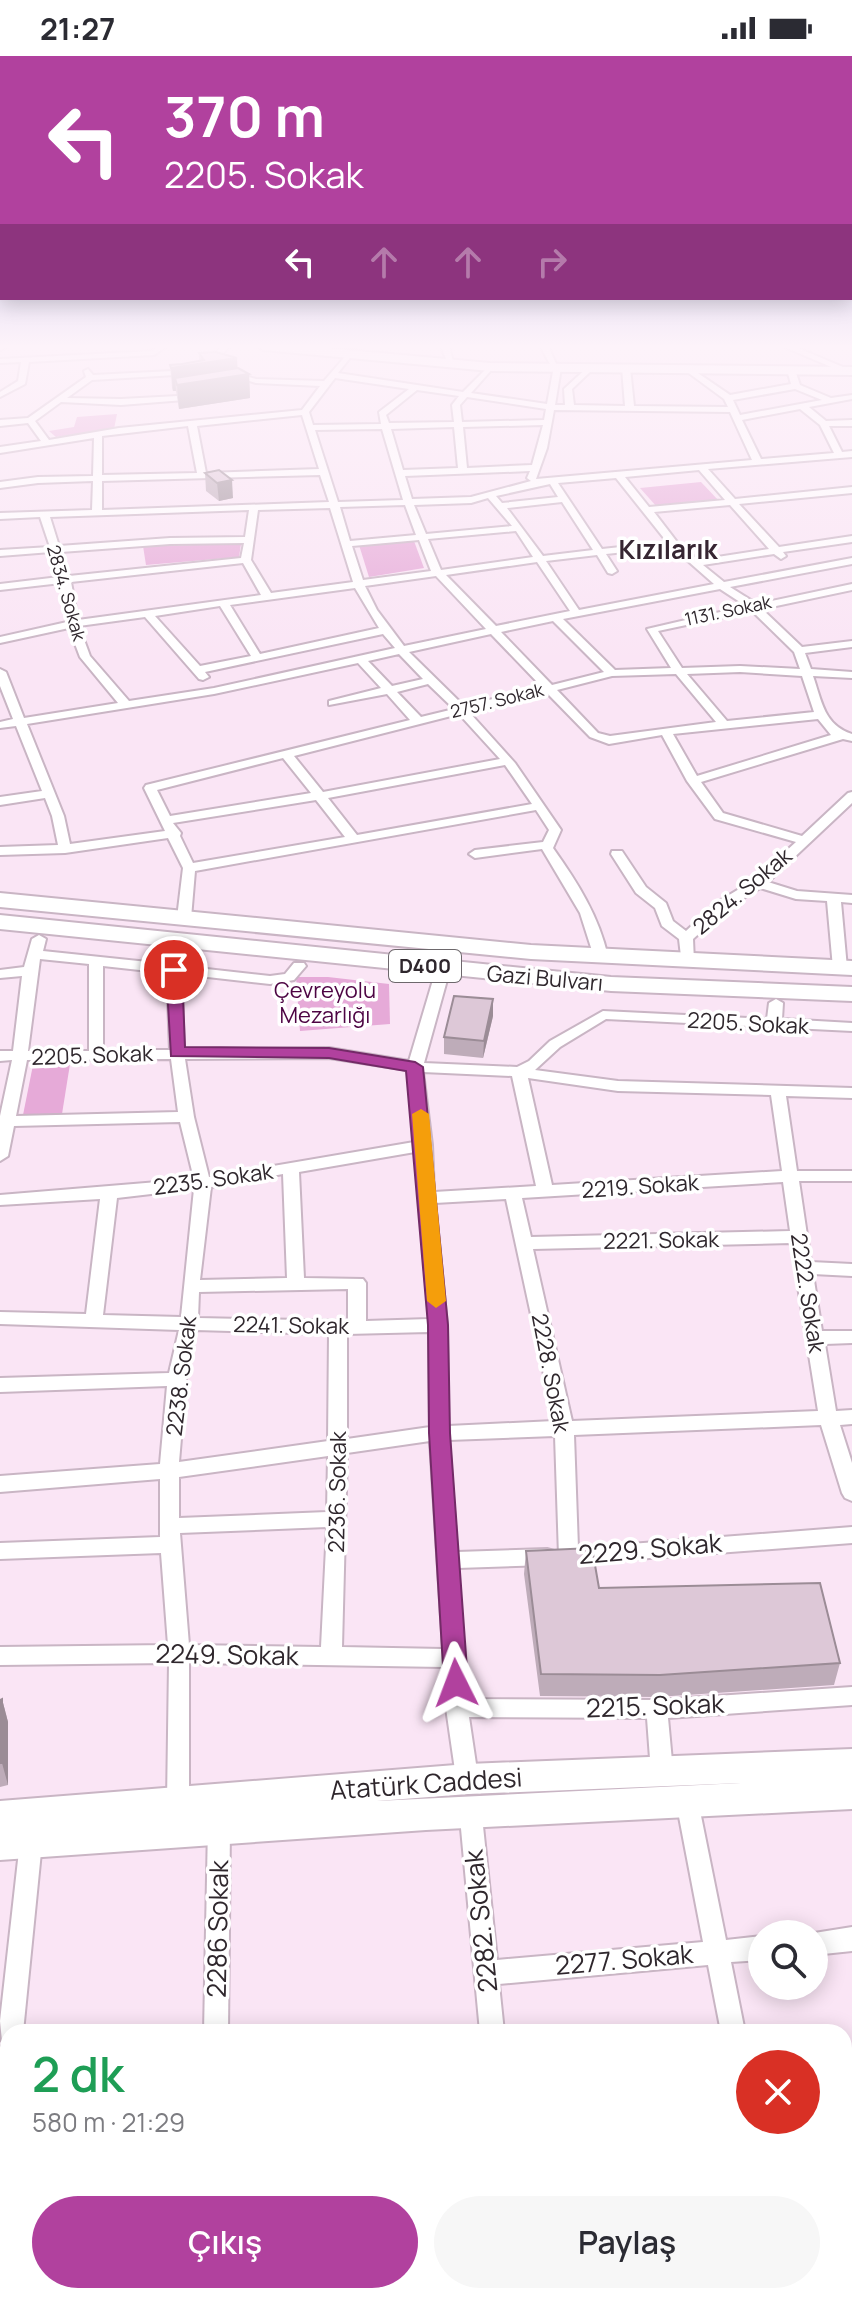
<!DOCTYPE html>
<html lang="tr">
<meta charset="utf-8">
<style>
body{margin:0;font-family:Manrope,sans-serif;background:#f7f7f7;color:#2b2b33;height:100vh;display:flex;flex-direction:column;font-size:30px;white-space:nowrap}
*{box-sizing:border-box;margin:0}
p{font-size:26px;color:#7c7c81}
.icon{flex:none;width:44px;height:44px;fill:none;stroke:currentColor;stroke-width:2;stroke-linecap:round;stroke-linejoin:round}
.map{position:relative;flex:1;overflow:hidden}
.panel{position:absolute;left:0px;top:1968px;width:852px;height:280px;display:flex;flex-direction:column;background:#fff;border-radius:24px 24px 0 0;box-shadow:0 4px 20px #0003}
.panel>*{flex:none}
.guide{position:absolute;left:0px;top:0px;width:852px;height:244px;box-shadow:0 4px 20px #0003;background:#b1419e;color:#fff;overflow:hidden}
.tools{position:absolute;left:748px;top:1864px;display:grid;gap:16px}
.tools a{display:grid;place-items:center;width:80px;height:80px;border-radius:50%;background:#fff;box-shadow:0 4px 20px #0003;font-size:40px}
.pin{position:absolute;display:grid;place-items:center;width:68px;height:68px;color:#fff;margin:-34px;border:4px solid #fff;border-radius:50%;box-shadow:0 2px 8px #0007}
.me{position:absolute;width:88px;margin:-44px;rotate:357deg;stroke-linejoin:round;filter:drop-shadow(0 0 6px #0008)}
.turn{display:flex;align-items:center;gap:28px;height:168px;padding:0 32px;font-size:36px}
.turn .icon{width:104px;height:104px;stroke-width:2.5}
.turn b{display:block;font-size:56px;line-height:68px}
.lanes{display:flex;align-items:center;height:76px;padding:0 32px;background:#0003;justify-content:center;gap:40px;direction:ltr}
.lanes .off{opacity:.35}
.round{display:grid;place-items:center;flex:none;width:84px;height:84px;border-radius:42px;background:#f7f7f7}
.summary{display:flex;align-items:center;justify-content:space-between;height:136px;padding:0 32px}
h1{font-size:48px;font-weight:600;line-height:60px;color:#1e9e55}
.action{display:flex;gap:16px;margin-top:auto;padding:16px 32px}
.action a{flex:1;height:92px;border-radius:48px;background:#b1419e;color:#fff;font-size:32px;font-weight:600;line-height:92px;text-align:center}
.action a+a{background:#f7f7f7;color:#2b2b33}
.status{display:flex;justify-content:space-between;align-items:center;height:56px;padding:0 40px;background:#fff;direction:ltr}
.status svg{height:22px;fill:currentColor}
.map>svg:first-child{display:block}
</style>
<div class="status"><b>21:27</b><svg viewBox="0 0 49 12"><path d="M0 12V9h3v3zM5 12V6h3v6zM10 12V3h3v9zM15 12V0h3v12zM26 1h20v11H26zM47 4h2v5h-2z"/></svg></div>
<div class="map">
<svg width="852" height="2248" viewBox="0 0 852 2248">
<rect width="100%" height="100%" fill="#fae5f5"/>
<g fill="#e6aad8">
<polygon points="117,358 114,373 56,381 49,375 74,371 77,361"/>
<polygon points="701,426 719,445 657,451 640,432"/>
<polygon points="414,485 424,512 369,521 359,489"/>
<polygon points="241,488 239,501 146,509 143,490"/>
<polygon points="296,921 328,921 389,928 390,968 300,975"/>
<polygon points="70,1008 62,1058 23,1059 33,1009"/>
</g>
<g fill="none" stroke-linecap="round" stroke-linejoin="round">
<defs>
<g id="minor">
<polygon points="158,290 167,290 154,299 29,306 25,328 0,341 0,336 18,325 21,306 0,307 0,303 152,295"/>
<polygon points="222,290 230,290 218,302 222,314 218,316 214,314 210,302"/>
<polygon points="441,290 449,290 453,306 447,306"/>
<path d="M540 290H548L557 310 561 312 555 349H565L564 333 589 310 592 314 572 333 574 349 625 350 622 312 626 310 630 312 634 350 728 351 724 343 686 315 689 311 730 339 791 328 787 314 791 312 795 314 800 329 831 342 852 339V343L809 351 826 365 852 364V370H829L842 396 852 395V401L708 413 735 443 852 431V437L739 448 779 491 852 480V486L783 496 786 500 781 503 774 498 703 509 724 526 852 502V508L730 531 757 548 852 528V534L762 553 802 591 852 585V591L805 597 811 613 852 616V622L813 620C822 646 824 669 852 678V685L843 683 701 726 723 757 802 780 848 737 852 736V747L768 826 797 835 852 839V847L841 846 847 912 845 915 840 916 833 912 827 845 796 843 760 832 726 853 693 883 694 906 687 910 682 909 679 883 662 870 655 852 636 837 611 798 612 795H622L646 831 666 847 673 865 686 875 716 847 754 824 796 786 715 763 687 725 662 679 609 688 590 681 547 637 469 656 515 707 561 774 553 792C577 826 599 860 608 901L606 904H596L594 901 580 857 542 793 475 802 469 798 475 794 543 786 549 774 536 754 195 815 191 862 184 866 177 862 183 812 168 782 65 797 0 799V791L58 789 52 760 45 742 0 749V741L42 735 16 670 0 672V666L13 663 0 630V613L6 616 24 662 118 647 80 601 69 572 0 587V581L67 566 61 527 0 534V528L59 521 51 496 0 500V494L50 491 40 461 0 463V457L92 454 93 425 38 427 0 432V426L38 421 93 420 94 382 0 397V391L41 385 28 367 0 370V364L28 362 86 321 84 315 88 313 93 319 192 314 196 316 192 318 92 324 67 342 121 343 197 339 201 341 197 343 121 349 61 346 35 365 49 384 119 372 302 354 320 330 256 327 227 318 231 316 256 323 324 325 349 296 353 298 338 317 463 336 490 309 494 311 471 337 547 348 554 310 550 308ZM335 322 409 333 379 356 381 368 313 369 309 356ZM795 333 822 344 740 359 733 344ZM417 334 459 340 452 349 454 366 389 367 386 359ZM467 341 546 353 544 364 462 366 460 349ZM800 353 820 369 834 397 761 403 742 364ZM554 354 730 356 752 404 536 423 547 392ZM302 359 319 413 206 417 197 370ZM543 369 532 409 467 412 463 371ZM188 370 197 417 102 419V380ZM454 371 458 412 403 414 391 373ZM382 373 403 444 338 446 315 374ZM699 414 725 444 649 451 625 421ZM530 415 527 422 531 425 471 441 412 443 405 420ZM320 419 329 446 102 454V425ZM616 422 667 486 602 493 558 427ZM550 428 558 441 502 447 496 440ZM488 442 512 470 426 478 414 449 471 447ZM562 446 593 494 543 500 507 452ZM405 449 416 479 350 485 340 451ZM730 449 769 493 698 504 677 486 654 456ZM330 452 353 526 271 537 251 504 258 454ZM249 454 245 481 170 482 59 490 50 461ZM516 475 533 501 441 514 428 483ZM419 484 431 515 363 524 352 490ZM244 487 241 502 69 520 61 496 170 488ZM672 491 714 528 579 554 546 505 597 499 608 517 612 518 617 515 606 498ZM537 506 570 555 496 570 446 519ZM243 507 261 539 78 564 71 526ZM436 520 486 573 404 590 377 554 365 530ZM355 532 379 572 260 598 230 549ZM720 533 746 550 647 573 671 612 615 614 563 563ZM220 550 251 600 200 610 155 560ZM752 555 794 596 800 613 740 610 682 612 658 575ZM145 561 199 623 203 624 209 621 205 616 383 578 395 592 214 632 129 645 90 600 79 570ZM553 565 604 616 552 629 501 576ZM491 578 542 631 464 650 409 596ZM399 598 423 623 392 630 368 605ZM358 607 381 632 329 645V649L387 638 410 664 146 729 144 732 165 775 70 788 64 760 27 668 214 638ZM740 616 802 620 814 656 727 665 687 618ZM676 618 716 666 610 680 598 677 557 634 612 620ZM428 628 454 653 421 661 397 636ZM459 658 500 703 323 736 294 700ZM818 663 831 679 697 720 673 678ZM283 702 311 737 170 760 157 734ZM505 709 532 748 357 779 328 742ZM316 744 345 781 193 807 180 780 181 777 173 767Z"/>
<polygon points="782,290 793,290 843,311 836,313"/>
<path d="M39 879 46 883 43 895 167 908 166 897 173 893 180 897V910L270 920 285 918 294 907H304L306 910 294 924 270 928 181 918 184 994 329 992 409 1005 433 924 440 920 447 924 424 1007 517 1011 529 1005 550 985 603 955 767 963 769 947 776 943 783 947 782 963 852 967V975L606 963 560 991 535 1014 618 1025 852 1032V1042L786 1040 797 1115H852V1125H799L811 1206 852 1208V1220L813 1218 822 1275H852V1287L825 1288 836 1355 852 1354V1368L840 1369 852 1407V1445L845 1442 842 1437 821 1369 574 1379 578 1492 852 1471V1487L569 1508 562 1506 559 1500 555 1380 449 1384 457 1496 547 1493 554 1495 557 1501 554 1507 547 1509 458 1512 467 1643 657 1644 852 1631V1649L668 1662 673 1716 670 1723 662 1726 654 1723 651 1716 647 1662 469 1661 479 1728 476 1735 468 1738 460 1735 457 1728 446 1652 444 1611 189 1607V1746L186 1753 178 1756 170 1753 167 1746 169 1607 0 1609V1591L168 1589 161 1497 0 1503V1487L160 1481V1423L0 1436V1420L160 1408 167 1330 0 1336V1322L169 1317 179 1274 0 1268V1256L86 1258 100 1143 0 1149V1139L194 1123 180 1066 14 1070 8 1100 0 1105V1060L12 1004 0 1005V995H13L22 920 0 922V914L24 911 32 883ZM40 903 89 908V995H28ZM103 910 167 917 170 994H103ZM329 1002 408 1014 414 1086 209 1121 194 1061 185 1003ZM171 1003 178 1056 16 1060 27 1004ZM423 1016 512 1020 536 1130 434 1136 432 1089ZM528 1022 618 1035 771 1039 782 1115 552 1129ZM415 1096 429 1263 366 1265V1227L363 1223 304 1222 299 1116ZM283 1118 287 1222 200 1224 211 1131ZM783 1126 790 1175 531 1181 522 1142ZM194 1133 181 1261 103 1259 117 1142ZM506 1143 554 1365 448 1370 447 1269 435 1147ZM791 1187 818 1355 572 1365 533 1193ZM348 1233V1265L198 1262 199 1236ZM196 1274 329 1278 328 1385 179 1406 186 1323ZM429 1276 430 1371 347 1383V1278ZM430 1385 443 1593 342 1591 347 1397ZM328 1400 327 1456 179 1462V1421ZM327 1471 321 1591 189 1589 180 1477Z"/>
<polygon points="687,1735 695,1738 698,1745 726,1884 762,1880 762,1904 731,1906 745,1976 721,1976 708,1909 499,1928 504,1976 480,1976 459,1751 462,1744 470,1741 478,1744 481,1751 497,1904 703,1886 676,1745 679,1738"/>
<polygon points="219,1760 227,1763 230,1770 228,1976 204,1976 208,1770 211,1763"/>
<polygon points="31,1775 39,1779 42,1786 23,1976 8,1976 8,1987 2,1985 0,1965 20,1786 23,1779"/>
<polygon points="852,1871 852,1895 814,1899 814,1878 808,1878"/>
<polygon points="8,1988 8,2082 0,2086 0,1991"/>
<rect x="0" y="2099" width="8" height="26"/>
<polygon points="852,2135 852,2161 844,2162 844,2136"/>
<polygon points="135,2240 161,2240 162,2248 134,2248"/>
<polygon points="505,2240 531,2240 533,2248 505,2248"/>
<polygon points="768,2240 794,2240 796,2248 768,2248"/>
</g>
<path id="secondary" d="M852 1693V1753L426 1774 0 1804V1745L468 1708ZM741 1727 377 1745 468 1738Z"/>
<g id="primary">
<polygon points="0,290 9,290 0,294"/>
<polygon points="257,290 304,290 490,307 852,311 852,319 490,315 263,294"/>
</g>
<g id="trunk">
<polygon points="0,837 531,889 852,905 852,919 531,903 0,851"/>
<polygon points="0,859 611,921 852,931 852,945 611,935 0,873"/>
</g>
</defs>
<use href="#minor" stroke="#c9b5c4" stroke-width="4"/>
<use href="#secondary" stroke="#c9b5c4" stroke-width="4"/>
<use href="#primary" stroke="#c9b5c4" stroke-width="4"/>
<use href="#trunk" stroke="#c9b5c4" stroke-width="4"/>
<use href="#minor" fill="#fff" fill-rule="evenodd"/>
<use href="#secondary" fill="#fff" fill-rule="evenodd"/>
<use href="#primary" fill="#fff" fill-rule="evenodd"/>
<use href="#trunk" fill="#fff" fill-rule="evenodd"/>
</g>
<g fill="#beacb9">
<polygon points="199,297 249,318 250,342 179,353 176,335 173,335 172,332 170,309 182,308 199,305"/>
<polygon points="219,414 233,442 219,445 206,435 205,417"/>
<polygon points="493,960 483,1002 444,998 444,981"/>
<polygon points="526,1495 599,1532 840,1607 834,1629 657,1641 540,1640 524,1518"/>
<polygon points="2,1643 8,1666 8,1729 0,1731 0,1644"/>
</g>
<g fill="#9b8c96">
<polygon points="237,302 238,320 249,318 250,342 179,353 177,329 175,322 176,335 173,335 171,312"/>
<polygon points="232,424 233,442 219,445 217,427"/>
<polygon points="493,943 493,960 483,1002 484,985"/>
<polygon points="2,1643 8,1666 8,1729 2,1707"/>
</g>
<g fill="#ddc8d7" stroke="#9b8c96" stroke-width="2">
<polygon points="216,296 237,302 171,312 170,309 182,308 204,304 199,297"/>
<polygon points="238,312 249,318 177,329 175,322"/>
<polygon points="219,414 232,424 217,427 205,417"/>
<polygon points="454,940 493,943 484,985 444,981"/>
<polygon points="592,1492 599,1532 820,1527 840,1607 660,1619 541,1618 526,1495"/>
<polygon points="2,1643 2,1707 0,1707 0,1644"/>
</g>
<linearGradient id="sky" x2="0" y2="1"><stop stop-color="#abace4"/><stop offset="0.48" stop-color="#fdf3fa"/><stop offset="1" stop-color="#fdf3fa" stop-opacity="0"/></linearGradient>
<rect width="852" height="605" fill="url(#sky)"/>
<polygon fill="#b1419e" stroke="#732a67" stroke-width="2" points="174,909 182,914 185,991 329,992 415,1006 423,1011 448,1269 450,1377 468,1627 464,1635 456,1638 448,1635 444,1627 429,1377 428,1269 406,1015 329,1002 171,1000 166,914"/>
<polygon fill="#f59e0b" points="421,1053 429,1058 446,1245 436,1252 427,1245 412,1058"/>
<g text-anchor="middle" stroke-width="7" stroke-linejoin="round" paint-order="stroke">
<g font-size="18" fill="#2f272d" stroke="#fff">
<text transform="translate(66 537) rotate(74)" y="6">2834. Sokak</text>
<text transform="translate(728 555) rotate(-12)" y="6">1131. Sokak</text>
<text transform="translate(497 645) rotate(-14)" y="6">2757. Sokak</text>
</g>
<rect fill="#fff" stroke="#6d686c" stroke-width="2" x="389" y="894" width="72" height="32" rx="6"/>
<g font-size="20" font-weight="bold" fill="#2f272d">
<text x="425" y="917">D400</text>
</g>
<g font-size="22" fill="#2f272d" stroke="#fff">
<text transform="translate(742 835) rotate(-40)" y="8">2824. Sokak</text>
<text transform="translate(545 922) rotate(5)" y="8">Gazi Bulvarı</text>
<text transform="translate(748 967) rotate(3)" y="8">2205. Sokak</text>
<text transform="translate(92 999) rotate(-2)" y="8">2205. Sokak</text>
<text transform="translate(213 1123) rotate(-8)" y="8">2235. Sokak</text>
<text transform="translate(640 1130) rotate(-4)" y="8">2219. Sokak</text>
<text transform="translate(661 1184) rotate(-1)" y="8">2221. Sokak</text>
<text transform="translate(808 1237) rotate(81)" y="8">2222. Sokak</text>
<text transform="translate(291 1269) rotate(1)" y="8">2241. Sokak</text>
<text transform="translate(551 1317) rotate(79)" y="8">2228. Sokak</text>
<text transform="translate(181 1320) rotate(-83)" y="8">2238. Sokak</text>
<text transform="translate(337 1436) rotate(-89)" y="8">2236. Sokak</text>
</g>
<g font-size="22" fill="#4d0443" stroke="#fff">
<text x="325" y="942">Çevreyolu<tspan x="325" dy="25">Mezarlığı</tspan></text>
</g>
<g font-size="26" font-weight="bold" fill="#362632" stroke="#fff">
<text x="668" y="503">Kızılarık</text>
</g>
<g font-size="26" fill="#2f272d" stroke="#fff">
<text transform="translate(650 1493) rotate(-5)" y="9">2229. Sokak</text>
<text transform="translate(227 1599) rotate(1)" y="9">2249. Sokak</text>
<text transform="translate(655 1650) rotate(-2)" y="9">2215. Sokak</text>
<text transform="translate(426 1728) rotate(-4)" y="9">Atatürk Caddesi</text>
<text transform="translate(481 1865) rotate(-96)" y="9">2282. Sokak</text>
<text transform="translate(218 1873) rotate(-89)" y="9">2286 Sokak</text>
<text transform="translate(624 1904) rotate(-5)" y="9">2277. Sokak</text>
</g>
</g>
</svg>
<div class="tools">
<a><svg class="icon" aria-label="search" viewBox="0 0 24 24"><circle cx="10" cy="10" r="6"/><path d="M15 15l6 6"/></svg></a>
</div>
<div class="pin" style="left:174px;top:914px;background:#d93025"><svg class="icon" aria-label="arrive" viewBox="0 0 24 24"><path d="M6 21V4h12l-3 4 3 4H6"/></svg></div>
<svg class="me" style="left:456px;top:1627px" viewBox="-20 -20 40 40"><path d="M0-17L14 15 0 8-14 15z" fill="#b1419e" stroke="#fff" stroke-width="4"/></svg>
<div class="guide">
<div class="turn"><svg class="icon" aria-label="left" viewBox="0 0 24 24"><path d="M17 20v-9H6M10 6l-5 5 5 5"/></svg><div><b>370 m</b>2205. Sokak</div></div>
<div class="lanes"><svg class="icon" aria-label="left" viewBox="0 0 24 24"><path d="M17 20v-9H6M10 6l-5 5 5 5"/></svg><svg class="icon off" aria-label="ahead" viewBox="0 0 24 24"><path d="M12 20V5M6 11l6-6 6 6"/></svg><svg class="icon off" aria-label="ahead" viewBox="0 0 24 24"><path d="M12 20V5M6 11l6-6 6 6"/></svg><svg class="icon off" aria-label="right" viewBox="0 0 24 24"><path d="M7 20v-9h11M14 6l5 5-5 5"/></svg></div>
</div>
<section class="panel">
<div class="summary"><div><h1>2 dk</h1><p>580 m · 21:29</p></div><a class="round" style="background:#d93025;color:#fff"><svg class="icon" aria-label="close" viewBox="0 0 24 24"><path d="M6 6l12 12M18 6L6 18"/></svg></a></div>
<div class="action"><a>Çıkış</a><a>Paylaş</a></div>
</section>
</div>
